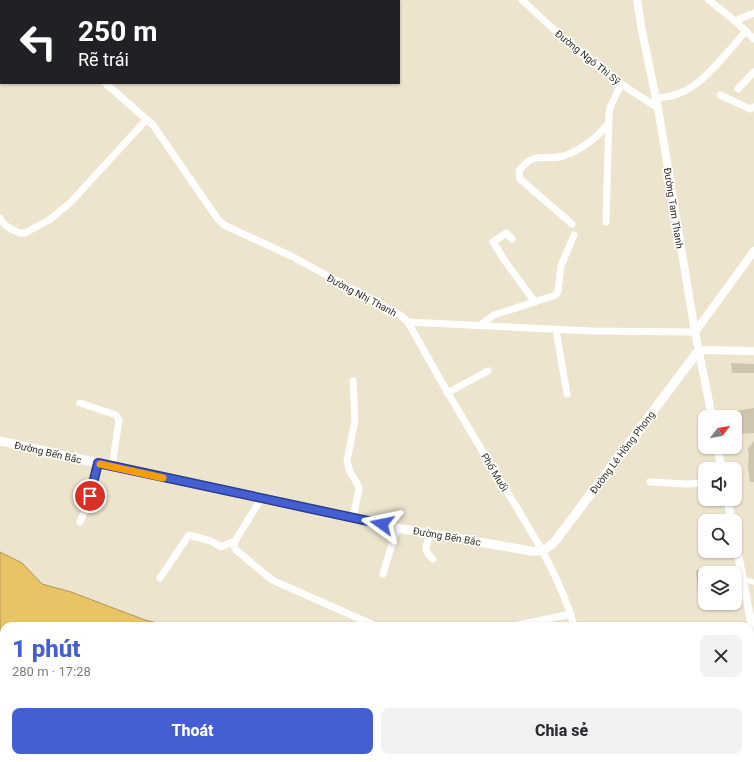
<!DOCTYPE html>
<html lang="vi">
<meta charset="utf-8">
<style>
body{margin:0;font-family:Roboto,sans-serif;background:#f2f2f3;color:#2b2b33;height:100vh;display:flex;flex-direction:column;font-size:15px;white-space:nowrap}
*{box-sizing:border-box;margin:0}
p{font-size:13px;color:#7c7c81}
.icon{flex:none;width:22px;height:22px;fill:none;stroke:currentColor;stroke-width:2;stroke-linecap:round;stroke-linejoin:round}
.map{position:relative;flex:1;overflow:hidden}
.sheet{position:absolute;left:0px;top:622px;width:754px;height:140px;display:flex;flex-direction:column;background:#fff;border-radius:12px 12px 0 0;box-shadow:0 1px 3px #0004}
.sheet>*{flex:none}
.guide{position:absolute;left:0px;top:0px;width:400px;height:84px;box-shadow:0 1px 3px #0004;background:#202124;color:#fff;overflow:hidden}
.needle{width:26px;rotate:59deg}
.tools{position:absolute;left:698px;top:410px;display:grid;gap:8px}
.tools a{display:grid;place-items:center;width:44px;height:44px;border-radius:8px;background:#fff;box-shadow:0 1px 3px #0004;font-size:20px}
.pin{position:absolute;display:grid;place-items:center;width:34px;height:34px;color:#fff;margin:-17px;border:2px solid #fff;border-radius:50%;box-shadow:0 1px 4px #0007}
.me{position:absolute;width:44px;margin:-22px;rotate:282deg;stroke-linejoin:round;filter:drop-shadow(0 0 3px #0008)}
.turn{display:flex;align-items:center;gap:14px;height:84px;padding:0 12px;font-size:18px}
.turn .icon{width:52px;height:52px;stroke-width:2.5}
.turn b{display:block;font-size:28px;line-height:34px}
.round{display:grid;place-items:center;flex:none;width:42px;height:42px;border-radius:8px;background:#f2f2f3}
.head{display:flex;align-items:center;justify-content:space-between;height:68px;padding:0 12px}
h1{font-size:24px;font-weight:800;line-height:30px;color:#435fd2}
.cta{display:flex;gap:8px;margin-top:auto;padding:8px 12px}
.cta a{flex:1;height:46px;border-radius:8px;background:#435fd2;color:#fff;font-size:16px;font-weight:800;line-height:46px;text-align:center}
.cta a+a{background:#f2f2f3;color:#2b2b33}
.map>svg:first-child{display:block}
</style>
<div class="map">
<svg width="754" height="762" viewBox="0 0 754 762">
<rect width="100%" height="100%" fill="#ede4ce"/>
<g fill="#e8c466" stroke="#b19753">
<polygon points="0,552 22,563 42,584 71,592 145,620 170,626 4,626 4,653 0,651"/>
<polygon points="185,758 385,758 397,762 191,762"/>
</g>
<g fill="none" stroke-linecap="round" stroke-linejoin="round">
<polyline stroke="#b19753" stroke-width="2.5" points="750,740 754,744"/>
</g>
<g fill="#cec5af">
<polygon points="731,363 754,364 754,373 732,373"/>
<polygon points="754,408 754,433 735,434 735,411"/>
<polygon points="754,441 754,482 750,482 748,467 749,452 747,450"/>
<polygon points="696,570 705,570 705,591 698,592"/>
</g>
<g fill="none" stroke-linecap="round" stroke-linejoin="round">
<polyline stroke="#fff" stroke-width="5" points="743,579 754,582"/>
<g stroke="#fff" stroke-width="7">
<polyline points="9,0 11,1"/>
<polyline points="522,0 562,37 621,84 658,108"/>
<polyline points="709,0 735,21 754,39"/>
<polyline points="735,21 754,13"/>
<polyline points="105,83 153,125 217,218 224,225 291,256 400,315 408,322 591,331 695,332"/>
<polyline points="738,89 754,72"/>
<polyline points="720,95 750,109 754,107"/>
<path d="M655 98C664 97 672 97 680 93 704 84 729 50 746 31"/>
<polyline points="0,218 5,225 11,229 20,233 25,233 49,220 70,203 147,119"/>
<polyline points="606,222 609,114 610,108 621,84"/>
<path d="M572 224 520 179 519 171C534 150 544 161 563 156 580 151 598 137 609 123"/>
<polyline points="512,239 506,233 493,242 507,264 535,302"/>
<path d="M408 322C437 375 467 426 498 477 527 525 559 572 574 626"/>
<polyline points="480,325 494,315 556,295 558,291 561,266 574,235"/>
<polyline points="556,330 567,394"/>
<polyline points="353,381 355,420 347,461 350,472 358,485 359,489 353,518"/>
<polyline points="447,393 488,371"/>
<polyline points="80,403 116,415 119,420 112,467"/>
<polyline points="650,482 687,484 705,483"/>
<polyline points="261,499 235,541 234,546 236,550 272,580 376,626"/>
<polyline points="80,522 91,496 98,463"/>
<path d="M431 533C426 546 422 549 433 559"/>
<polyline points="383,574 397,528"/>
<polyline points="160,578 189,535 211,541 221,547 235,541"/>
<polyline points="514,626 571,614"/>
<polyline points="0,731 4,726"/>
<polyline points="502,758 502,761 504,762"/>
<polyline points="571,758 577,762"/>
<polyline points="593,758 593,762"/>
<polyline points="534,762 537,758"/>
</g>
<g stroke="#fff" stroke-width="8">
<polyline points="637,0 642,31 658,108 695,332 712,417"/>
<polyline points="695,332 754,251"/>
<polyline points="699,350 754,351"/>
<polyline points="717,447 722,469"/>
<polyline points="727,499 732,521"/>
<polyline points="735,539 754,637"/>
</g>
<path stroke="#fff" stroke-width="9" d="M0 441 146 474 397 528 531 551C542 552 548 549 556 540L699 350"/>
<polyline stroke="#fff" stroke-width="10" points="750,756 754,750"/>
</g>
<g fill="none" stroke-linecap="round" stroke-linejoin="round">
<defs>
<polyline id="route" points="90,496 98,463 382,524"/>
</defs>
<use href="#route" stroke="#2c3e88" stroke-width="10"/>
<use href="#route" stroke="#435fd2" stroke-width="7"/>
<polyline stroke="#f59e0b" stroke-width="7" points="100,464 163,478"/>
</g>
<g text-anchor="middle" stroke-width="3.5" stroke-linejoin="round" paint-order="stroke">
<g font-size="10" fill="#322e26" stroke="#fff">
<text transform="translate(588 57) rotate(39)" y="4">Đường Ngô Thì Sỹ</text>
<text transform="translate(674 208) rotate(81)" y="4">Đường Tam Thanh</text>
<text transform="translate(362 295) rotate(28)" y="4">Đường Nhị Thanh</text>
<text transform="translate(48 452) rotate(13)" y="4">Đường Bến Bắc</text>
<text transform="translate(622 452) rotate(-53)" y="4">Đường Lê Hồng Phong</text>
<text transform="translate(495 472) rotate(59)" y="4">Phố Muối</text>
<text transform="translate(447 536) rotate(10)" y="4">Đường Bến Bắc</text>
</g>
</g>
</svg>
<div class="tools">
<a><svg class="needle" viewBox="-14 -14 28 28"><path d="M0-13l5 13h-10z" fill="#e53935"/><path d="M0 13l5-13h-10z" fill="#7c7c81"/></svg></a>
<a><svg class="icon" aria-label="sound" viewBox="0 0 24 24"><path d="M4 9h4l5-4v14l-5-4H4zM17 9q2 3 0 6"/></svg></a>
<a><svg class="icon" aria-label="search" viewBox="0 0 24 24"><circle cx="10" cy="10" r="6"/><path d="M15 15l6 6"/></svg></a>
<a><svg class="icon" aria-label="layers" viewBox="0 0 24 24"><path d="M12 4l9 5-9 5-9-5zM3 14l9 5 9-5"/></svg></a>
</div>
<div class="pin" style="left:90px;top:496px;background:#d93025"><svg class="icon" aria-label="arrive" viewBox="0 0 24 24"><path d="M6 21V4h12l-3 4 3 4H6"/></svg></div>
<svg class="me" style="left:382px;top:524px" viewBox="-20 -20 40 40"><path d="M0-17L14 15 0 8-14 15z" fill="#435fd2" stroke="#fff" stroke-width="4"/></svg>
<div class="guide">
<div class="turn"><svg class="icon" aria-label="left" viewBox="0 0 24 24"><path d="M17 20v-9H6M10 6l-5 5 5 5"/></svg><div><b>250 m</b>Rẽ trái</div></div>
</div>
<section class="sheet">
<div class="head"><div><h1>1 phút</h1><p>280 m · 17:28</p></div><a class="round"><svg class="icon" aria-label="close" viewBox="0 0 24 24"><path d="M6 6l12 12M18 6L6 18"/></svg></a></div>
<div class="cta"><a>Thoát</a><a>Chia sẻ</a></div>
</section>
</div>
